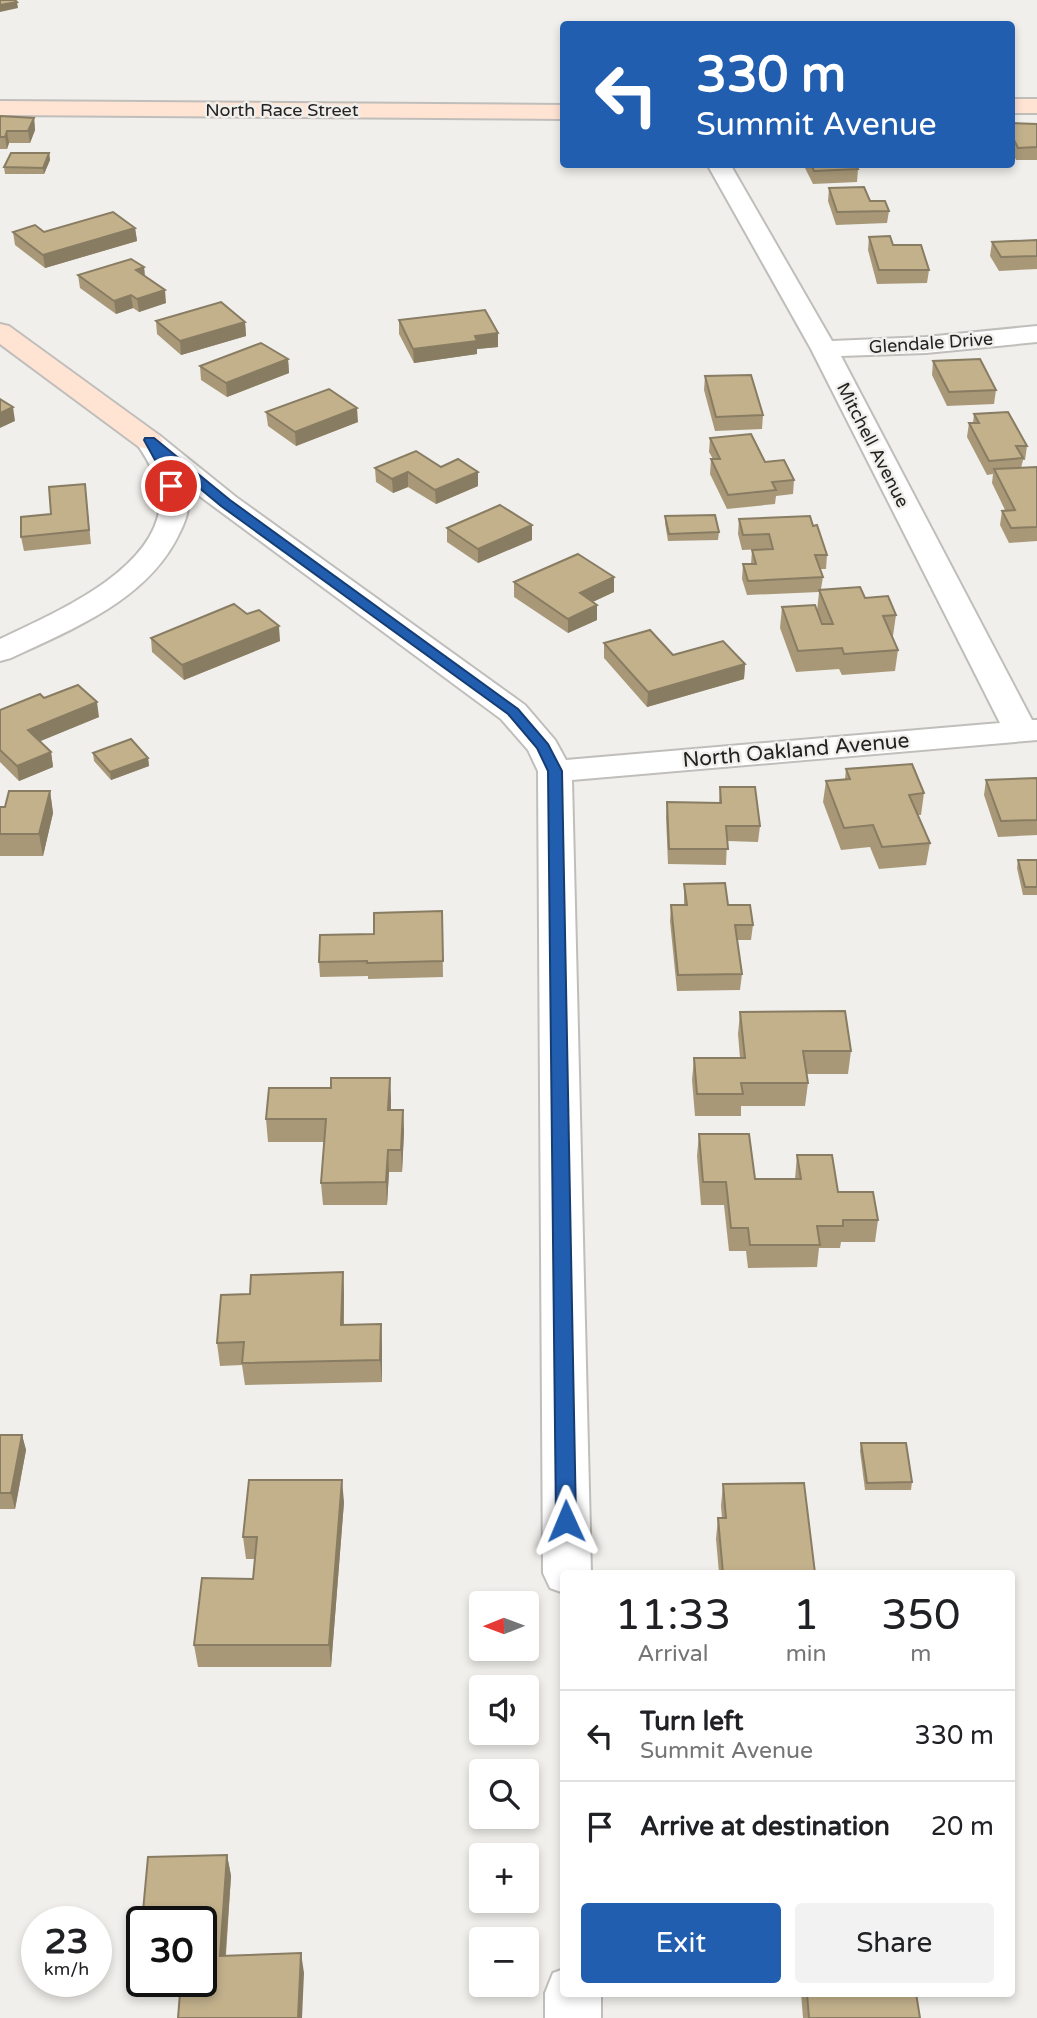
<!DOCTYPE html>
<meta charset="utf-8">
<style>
body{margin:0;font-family:"Varela Round",sans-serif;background:#f2f2f2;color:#202124;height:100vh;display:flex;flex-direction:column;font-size:26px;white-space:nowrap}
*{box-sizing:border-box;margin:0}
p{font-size:23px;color:#757577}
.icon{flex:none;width:38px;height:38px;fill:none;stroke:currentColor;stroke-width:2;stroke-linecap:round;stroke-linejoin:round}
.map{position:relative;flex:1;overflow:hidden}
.details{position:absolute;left:560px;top:1570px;width:455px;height:427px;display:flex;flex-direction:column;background:#fff;border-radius:7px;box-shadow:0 4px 10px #0003}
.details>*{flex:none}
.banner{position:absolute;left:560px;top:21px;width:455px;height:147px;border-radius:7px;box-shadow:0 4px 10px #0003;background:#225eb0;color:#fff;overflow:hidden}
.needle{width:46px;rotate:269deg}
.controls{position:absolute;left:469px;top:1591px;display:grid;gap:14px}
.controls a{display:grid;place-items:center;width:70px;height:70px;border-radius:7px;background:#fff;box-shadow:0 4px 10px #0003;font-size:35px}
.speed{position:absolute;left:21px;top:1906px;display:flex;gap:14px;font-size:35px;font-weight:700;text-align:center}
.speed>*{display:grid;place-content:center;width:91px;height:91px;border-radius:50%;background:#fff;box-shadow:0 4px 10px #0003;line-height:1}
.speed small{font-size:18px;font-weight:400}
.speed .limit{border:4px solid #111;border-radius:10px;background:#fff;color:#111}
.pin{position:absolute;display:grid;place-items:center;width:60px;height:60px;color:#fff;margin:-30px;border:4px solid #fff;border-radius:50%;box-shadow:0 2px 7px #0007}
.me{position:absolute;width:77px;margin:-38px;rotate:359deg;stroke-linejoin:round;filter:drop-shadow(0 0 5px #0008)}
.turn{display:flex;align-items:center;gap:24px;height:147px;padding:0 21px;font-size:32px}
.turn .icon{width:91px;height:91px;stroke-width:2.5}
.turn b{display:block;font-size:49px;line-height:60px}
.eta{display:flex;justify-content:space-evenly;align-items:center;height:119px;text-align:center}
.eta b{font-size:42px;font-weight:600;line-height:49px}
.primary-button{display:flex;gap:14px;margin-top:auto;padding:14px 21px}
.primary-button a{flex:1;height:80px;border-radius:7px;background:#225eb0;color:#fff;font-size:28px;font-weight:600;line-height:80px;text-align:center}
.primary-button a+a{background:#f2f2f2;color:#202124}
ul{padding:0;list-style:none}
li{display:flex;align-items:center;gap:21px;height:91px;padding:0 21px;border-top:2px solid #e0e0e0}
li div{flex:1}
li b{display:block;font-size:26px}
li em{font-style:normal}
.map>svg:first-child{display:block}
</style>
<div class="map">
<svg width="1037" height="2018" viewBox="0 0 1037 2018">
<rect width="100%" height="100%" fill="#f0efeb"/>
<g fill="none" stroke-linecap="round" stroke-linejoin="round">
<defs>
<g id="street">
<path d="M707 164H730L832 341 926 337 1037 326V342L926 353 841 356 1032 720H1037V740L572 780 591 1573H564V1593L550 1588 543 1573 538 771 528 750 501 719 186 486C191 503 188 516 180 532 149 599 75 628 11 658L0 661V639C52 614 154 572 160 505 162 483 147 458 135 441L139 435 149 433 159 435 236 497 525 705 555 740 566 760 1000 723 811 349Z"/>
<polygon points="564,1969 564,1993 601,1993 601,2018 545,2018 545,1993 553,1973"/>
</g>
<g id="secondary">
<rect x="1012" y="99" width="25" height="14"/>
<polygon points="0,101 564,105 564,119 0,115"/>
<polygon points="0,324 9,326 159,435 163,441 159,447 149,449 139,447 0,344"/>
</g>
</defs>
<use href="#street" stroke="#c0bebb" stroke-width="4"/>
<use href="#secondary" stroke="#c0bebb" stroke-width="4"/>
<use href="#street" fill="#fff" fill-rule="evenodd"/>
<use href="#secondary" fill="#ffe3d3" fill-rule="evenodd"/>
</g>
<g fill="#a89878">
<polygon points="0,116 34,118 35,130 30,143 9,143 7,149 0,149"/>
<polygon points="1012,123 1037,124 1037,160 1016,160 1012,152"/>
<polygon points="49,153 50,160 44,174 5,174 4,167"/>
<polygon points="803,164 855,164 858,169 857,182 813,184"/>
<polygon points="829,188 870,201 889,211 887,223 836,225 828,201"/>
<polygon points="135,228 137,241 45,268 15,245 13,232 44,232"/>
<polygon points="869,237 893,245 929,270 927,283 877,284 868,250"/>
<polygon points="1037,240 1037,269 999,271 990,256 992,242"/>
<polygon points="144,267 145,276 166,303 139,312 133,308 116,314 80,288 78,275"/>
<polygon points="399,320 498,347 477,349 477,354 414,363 399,334"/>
<polygon points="156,321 245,322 246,336 181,355 157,334"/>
<polygon points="288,359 289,373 227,397 201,380 200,366"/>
<polygon points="933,361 996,390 994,404 947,406 932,375"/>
<polygon points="705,376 763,415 762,429 715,431 704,390"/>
<polygon points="266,412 358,422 296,446 268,426"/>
<polygon points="974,414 1027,446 1025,460 1023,460 1021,468 1037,467 1037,541 1009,543 1000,525 1002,511 1005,510 992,483 993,474 987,475 967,437 969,423 973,423"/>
<polygon points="710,438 765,462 794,480 793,494 776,496 775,504 727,509 710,474 711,459 713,459 709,452"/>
<polygon points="441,467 478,486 436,504 408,487 393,493 376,482 375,468"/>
<polygon points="85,484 91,544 24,551 21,537 51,514"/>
<polygon points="665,516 719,532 718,540 668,541 665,523"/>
<polygon points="739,519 813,526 827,555 826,569 820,569 823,577 821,589 865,598 896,615 893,636 892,637 898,650 895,671 842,675 839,669 796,672 780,628 782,607 823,624 817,611 819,592 747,595 742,579 743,564 751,564 752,550 767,549 742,550 738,534"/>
<polygon points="532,525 532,540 478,563 447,542 447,528"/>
<polygon points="514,582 614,592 593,602 597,620 568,633 514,597"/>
<polygon points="247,614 280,641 184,680 152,652 151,638"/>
<polygon points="604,643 673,655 745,664 744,679 647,707 604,658"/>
<polygon points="44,698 99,717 40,741 51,752 53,767 19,781 0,762 0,710"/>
<polygon points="93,753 148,758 149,766 111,780 94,761"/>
<polygon points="846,769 924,793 921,815 918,815 930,843 926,865 879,869 870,847 841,850 823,802 826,781 845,779"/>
<polygon points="1037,778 1037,835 998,837 984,795 986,780"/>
<polygon points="720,787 760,826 758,842 727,841 726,865 668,864 666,817 667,802 719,803"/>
<polygon points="50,791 53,813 43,856 0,856 0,807 5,807"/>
<polygon points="1018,860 1037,860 1037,895 1023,895 1017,868"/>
<polygon points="684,884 728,905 753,925 751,940 737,940 742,974 740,990 677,991 670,921 671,905 684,905"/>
<polygon points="442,911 443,977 368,979 368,976 320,977 319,962 374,934"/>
<polygon points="740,1012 851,1051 848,1074 806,1074 808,1083 805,1106 741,1106 741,1116 695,1116 692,1080 694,1058 740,1058 738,1034"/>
<polygon points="390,1078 391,1110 403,1110 404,1132 402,1172 389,1172 387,1205 323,1205 321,1183 324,1142 268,1142 266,1119 331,1088"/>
<polygon points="699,1134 755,1179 795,1179 797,1155 838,1192 878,1220 875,1242 841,1242 840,1248 819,1248 817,1267 748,1268 746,1251 729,1251 724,1205 701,1205 697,1156"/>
<polygon points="343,1272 344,1294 344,1325 381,1324 382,1346 382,1382 245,1385 242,1365 220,1366 217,1343 250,1294"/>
<polygon points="0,1435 22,1435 26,1450 15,1509 0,1509"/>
<polygon points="861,1443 912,1482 911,1490 865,1490 860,1451"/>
<polygon points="723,1484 815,1573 719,1573 716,1539 718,1518 722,1518 721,1506"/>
<polygon points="344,1502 331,1667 198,1667 194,1645 253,1579 255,1559 246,1559 243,1537"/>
<polygon points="227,1855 231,1876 226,1955 304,1973 180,1995 160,1995 157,1981 201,1981"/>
<polygon points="801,1993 916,1993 920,2018 803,2018"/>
</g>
<g fill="#887c62">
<polygon points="17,2 18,8 0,12 0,5"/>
<polygon points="34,118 35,130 30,143 28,131"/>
<polygon points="7,131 9,143 7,149 5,137"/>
<polygon points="49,153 50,160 44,174 43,168"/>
<polygon points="135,228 137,241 45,268 43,255"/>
<polygon points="144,267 145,281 136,270"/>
<polygon points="165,290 166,303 139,312 137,299"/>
<polygon points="131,295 133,308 116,314 114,301"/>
<polygon points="245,322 246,336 181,355 180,341"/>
<polygon points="498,333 498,347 477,349 477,354 414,363 413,349 475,336"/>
<polygon points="288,359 289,373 227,397 226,383"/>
<polygon points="13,407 15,421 0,428 0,413"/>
<polygon points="357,408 358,422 296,446 295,432"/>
<polygon points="408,472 408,487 393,493 392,479"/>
<polygon points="478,472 478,486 436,504 435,490"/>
<polygon points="532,525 532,540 478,563 478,549"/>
<polygon points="614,577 614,592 579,608 580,593"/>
<polygon points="597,605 597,620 568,633 568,619"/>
<polygon points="279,626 280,641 184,680 182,665"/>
<polygon points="745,664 744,679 647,707 648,692"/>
<polygon points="97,702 99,717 31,745 28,730"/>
<polygon points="51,752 53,767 19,781 17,766"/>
<polygon points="148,758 149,766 111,780 110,772"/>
<polygon points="50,791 53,813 43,856 39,834"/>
<polygon points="390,1078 391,1100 390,1132 388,1110"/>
<polygon points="403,1110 404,1132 402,1172 401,1150"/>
<polygon points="388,1150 389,1172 387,1205 386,1182"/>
<polygon points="343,1272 344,1294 343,1347 341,1325"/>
<polygon points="381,1324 382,1346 382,1382 380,1360"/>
<polygon points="22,1435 26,1450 15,1509 11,1493"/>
<polygon points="342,1480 344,1502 331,1667 329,1645"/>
<polygon points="227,1855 231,1876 224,1975 220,1956"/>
<polygon points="301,1953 304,1973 302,2018 298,2018"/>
</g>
<g fill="#c3b18c" stroke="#887c62" stroke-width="2">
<polygon points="0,0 15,0 17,2 0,5"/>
<polygon points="0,116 34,118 28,131 7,131 5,137 0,137"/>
<polygon points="1012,123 1037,124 1037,147 1018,148 1012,136"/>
<polygon points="11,153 49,153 43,168 4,167"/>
<polygon points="811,164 855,164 858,169 814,171"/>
<polygon points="864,187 870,201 885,201 889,211 837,212 829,188"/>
<polygon points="113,212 135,228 43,255 13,232 35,225 44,232"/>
<polygon points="890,236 893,245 921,245 929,270 879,270 869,237"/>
<polygon points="1037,240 1037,256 1001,257 992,242"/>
<polygon points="131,259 144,267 136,270 165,290 137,299 131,295 114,301 78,275"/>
<polygon points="221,302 245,322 180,341 156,321"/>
<polygon points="485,310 498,333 475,336 477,341 413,349 399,320"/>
<polygon points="261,343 288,359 226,383 200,366"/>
<polygon points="980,359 996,390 949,392 933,361"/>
<polygon points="751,375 763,415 716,417 705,376"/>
<polygon points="329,389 357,408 295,432 266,412"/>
<polygon points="0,399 13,407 0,413"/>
<polygon points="1008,412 1027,446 1016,446 1023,458 989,461 969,423 979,423 974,414"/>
<polygon points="751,434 765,462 784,460 794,480 772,482 776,490 728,495 711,459 720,459 710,438"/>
<polygon points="416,451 441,467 458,459 478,472 435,490 408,472 392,479 375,468"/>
<polygon points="1037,467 1037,527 1011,528 1002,511 1015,510 994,469"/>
<polygon points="85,484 89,530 21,537 21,517 51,514 49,487"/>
<polygon points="500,505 532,525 478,549 447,528"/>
<polygon points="715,515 719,532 669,534 665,516"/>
<polygon points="810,516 813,526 817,525 827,555 815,555 823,577 748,581 743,564 756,564 752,550 773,549 769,534 743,535 739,519"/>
<polygon points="578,554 614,577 580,593 597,605 568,619 514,582"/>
<polygon points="860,587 865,598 888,596 896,615 883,616 898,650 844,654 842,648 798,651 782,607 815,605 822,624 833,624 819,590"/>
<polygon points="234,604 247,614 259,610 279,626 182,665 151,638"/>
<polygon points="650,630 673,655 723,641 745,664 648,692 604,643"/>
<polygon points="78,685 97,702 28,730 51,752 17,766 0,750 0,710 40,694 44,698"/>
<polygon points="131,739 148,758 110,772 93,753"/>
<polygon points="912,764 924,793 909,795 930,843 882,847 873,825 844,828 826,781 850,779 846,769"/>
<polygon points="1037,778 1037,820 1001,821 986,780"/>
<polygon points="720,787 755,787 760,826 726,826 728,849 669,849 667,802 721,803"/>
<polygon points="9,791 50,791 39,834 0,834 0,807 5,807"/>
<polygon points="1018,860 1037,860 1037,887 1025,887"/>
<polygon points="725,883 728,905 750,905 753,925 735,925 742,974 678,975 671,905 687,905 684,884"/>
<polygon points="442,911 443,961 367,963 367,961 319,962 320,935 374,934 374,913"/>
<polygon points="845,1011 851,1051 803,1051 808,1083 741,1083 743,1094 697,1094 694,1058 745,1058 740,1012"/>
<polygon points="331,1078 390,1078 388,1110 403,1110 401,1150 388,1150 386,1182 321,1183 326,1119 266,1119 269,1088 331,1088"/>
<polygon points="699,1134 749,1134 755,1179 801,1179 797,1155 832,1155 838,1192 873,1192 878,1220 843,1220 843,1226 817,1226 820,1245 750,1245 748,1228 731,1228 726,1182 703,1182"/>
<polygon points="343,1272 341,1325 381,1324 380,1360 242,1363 244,1342 217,1343 221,1295 250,1294 251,1275"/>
<polygon points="0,1435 22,1435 11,1493 0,1493"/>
<polygon points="861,1443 906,1443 912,1482 867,1483"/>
<polygon points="249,1480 342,1480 329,1645 194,1645 202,1578 253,1579 257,1537 243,1537"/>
<polygon points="804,1483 815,1573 723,1573 718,1518 726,1518 723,1484"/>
<polygon points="227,1855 220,1956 301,1953 298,2018 178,2018 181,1981 201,1981 201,1922 142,1922 148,1857"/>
<polygon points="807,1993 916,1993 920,2018 809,2018"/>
</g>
<polygon fill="#225eb0" stroke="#163d72" stroke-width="2" points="145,438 154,438 230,500 518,709 548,744 562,771 576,1521 573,1527 566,1530 559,1527 556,1521 548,771 537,748 508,714 221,506 168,462 177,486 167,489 160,469 144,440"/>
<g text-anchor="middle" stroke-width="5" stroke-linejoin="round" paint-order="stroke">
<g font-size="18" fill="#242322" stroke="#f0efeb">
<text x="282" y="116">North Race Street</text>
<text transform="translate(931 343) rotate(-4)" y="6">Glendale Drive</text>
<text transform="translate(873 445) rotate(63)" y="6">Mitchell Avenue</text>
</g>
<g font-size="21" fill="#242322" stroke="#f0efeb">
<text transform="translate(796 750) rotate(-5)" y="7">North Oakland Avenue</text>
</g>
</g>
</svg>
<div class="controls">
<a><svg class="needle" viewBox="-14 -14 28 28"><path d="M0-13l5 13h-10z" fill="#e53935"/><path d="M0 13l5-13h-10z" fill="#757577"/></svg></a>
<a><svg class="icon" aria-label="sound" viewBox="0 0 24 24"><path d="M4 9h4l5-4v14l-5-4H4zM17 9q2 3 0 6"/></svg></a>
<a><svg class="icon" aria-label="search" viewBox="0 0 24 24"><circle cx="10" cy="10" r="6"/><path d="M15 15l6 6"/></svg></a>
<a>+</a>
<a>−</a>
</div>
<div class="speed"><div>23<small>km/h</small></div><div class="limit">30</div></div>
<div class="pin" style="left:171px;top:486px;background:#d93025"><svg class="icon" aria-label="arrive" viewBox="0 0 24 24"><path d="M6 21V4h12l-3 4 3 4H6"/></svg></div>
<svg class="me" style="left:566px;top:1521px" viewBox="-20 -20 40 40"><path d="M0-17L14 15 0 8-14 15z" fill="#225eb0" stroke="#fff" stroke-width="4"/></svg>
<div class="banner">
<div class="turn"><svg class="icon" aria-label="left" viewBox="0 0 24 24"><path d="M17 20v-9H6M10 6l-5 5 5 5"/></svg><div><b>330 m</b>Summit Avenue</div></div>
</div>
<section class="details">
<div class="eta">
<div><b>11:33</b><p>Arrival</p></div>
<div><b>1</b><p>min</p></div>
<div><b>350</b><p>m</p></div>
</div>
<ul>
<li><svg class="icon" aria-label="left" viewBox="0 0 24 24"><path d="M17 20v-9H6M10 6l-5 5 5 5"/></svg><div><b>Turn left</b><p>Summit Avenue</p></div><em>330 m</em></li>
<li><svg class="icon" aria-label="arrive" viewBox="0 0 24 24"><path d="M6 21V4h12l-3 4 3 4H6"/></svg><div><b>Arrive at destination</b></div><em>20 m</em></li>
</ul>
<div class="primary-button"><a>Exit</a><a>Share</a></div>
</section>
</div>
